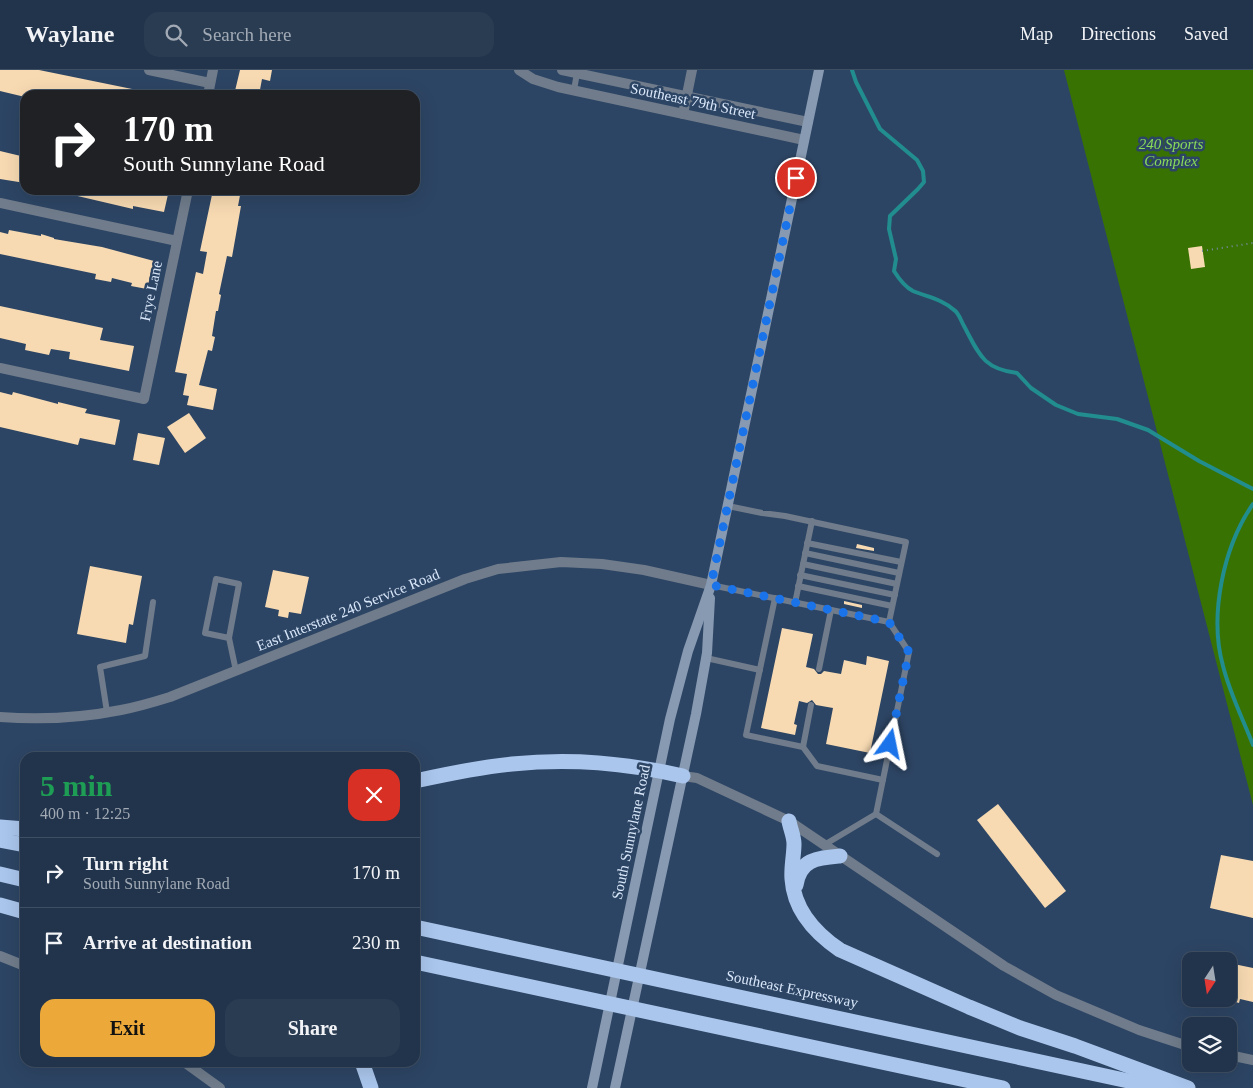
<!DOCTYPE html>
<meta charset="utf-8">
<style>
body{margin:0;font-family:"Times New Roman",serif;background:#2a3c52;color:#f1f3f6;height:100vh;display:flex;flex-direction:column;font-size:19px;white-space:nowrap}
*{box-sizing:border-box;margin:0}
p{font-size:16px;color:#a2aab5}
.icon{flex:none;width:28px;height:28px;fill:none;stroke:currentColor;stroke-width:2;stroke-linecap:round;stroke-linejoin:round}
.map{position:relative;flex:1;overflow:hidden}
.side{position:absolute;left:20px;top:682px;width:400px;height:315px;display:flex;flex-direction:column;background:#22344b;border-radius:15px;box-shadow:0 5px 20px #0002,0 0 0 1px #3f4f63}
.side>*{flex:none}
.guide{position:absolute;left:20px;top:20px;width:400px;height:105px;border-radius:15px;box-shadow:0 5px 20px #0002,0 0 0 1px #3f4f63;background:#202124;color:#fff;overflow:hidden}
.needle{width:32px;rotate:192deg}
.fabs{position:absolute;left:1182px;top:882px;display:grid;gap:10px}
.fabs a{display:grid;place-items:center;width:55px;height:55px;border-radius:10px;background:#22344b;box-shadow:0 5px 20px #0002,0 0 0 1px #3f4f63;font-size:25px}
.pin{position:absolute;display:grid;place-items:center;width:42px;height:42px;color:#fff;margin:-21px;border:2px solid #fff;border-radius:50%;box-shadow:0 1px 5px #0007}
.me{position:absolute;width:55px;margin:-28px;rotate:12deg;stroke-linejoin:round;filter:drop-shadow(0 0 4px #0008)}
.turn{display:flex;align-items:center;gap:18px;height:105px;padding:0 20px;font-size:22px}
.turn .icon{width:65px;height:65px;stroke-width:2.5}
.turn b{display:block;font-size:35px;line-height:42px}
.round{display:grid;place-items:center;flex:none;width:52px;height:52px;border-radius:15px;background:#2a3c52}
.headline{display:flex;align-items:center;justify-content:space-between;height:85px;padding:0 20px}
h1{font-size:30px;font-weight:700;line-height:38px;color:#1e9e55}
.primary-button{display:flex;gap:10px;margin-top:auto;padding:10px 20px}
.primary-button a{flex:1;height:58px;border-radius:15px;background:#eca93a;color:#111;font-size:20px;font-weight:700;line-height:58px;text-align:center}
.primary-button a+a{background:#2a3c52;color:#f1f3f6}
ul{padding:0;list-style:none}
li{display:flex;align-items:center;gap:15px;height:70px;padding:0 20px;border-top:1px solid #3f4f63}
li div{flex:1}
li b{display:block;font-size:19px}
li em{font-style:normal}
header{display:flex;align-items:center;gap:30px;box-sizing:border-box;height:70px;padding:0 25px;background:#22344b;border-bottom:1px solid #3f4f63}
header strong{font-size:24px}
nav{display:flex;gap:28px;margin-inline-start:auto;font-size:18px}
.search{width:350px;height:45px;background:#2a3c52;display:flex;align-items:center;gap:12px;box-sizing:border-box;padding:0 18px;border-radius:15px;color:#a2aab5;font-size:19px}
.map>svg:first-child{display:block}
</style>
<header>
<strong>Waylane</strong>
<div class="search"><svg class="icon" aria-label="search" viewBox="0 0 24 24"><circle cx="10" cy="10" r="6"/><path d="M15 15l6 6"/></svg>Search here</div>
<nav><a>Map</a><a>Directions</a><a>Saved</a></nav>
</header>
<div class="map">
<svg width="1253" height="1018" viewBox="0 0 1253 1018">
<rect width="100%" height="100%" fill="#2d4564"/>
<polygon fill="#387202" points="1064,0 1253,0 1253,735"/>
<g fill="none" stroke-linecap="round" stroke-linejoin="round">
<g stroke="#228d8e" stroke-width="4">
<path d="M852 0 856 12 880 59 917 90 923 101 924 112 918 119 890 146 889 159 896 189 894 201C899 209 905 217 913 221 927 227 942 229 954 240 959 243 961 251 964 256 979 284 983 299 1017 303L1031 318 1056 335 1078 344 1117 349 1148 360 1199 391 1253 419"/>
<path d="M1253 434C1223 477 1209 546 1223 596 1230 624 1243 649 1253 675"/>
</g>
</g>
<g fill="#f7dab2">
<polygon points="0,0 39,0 137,20 136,25 25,25 25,27 0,21"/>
<polygon points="240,0 272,0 270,11 262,9 259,25 234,25"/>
<polygon points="0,81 25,87 25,113 0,109"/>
<polygon points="70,120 169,120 164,142 133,136 133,139 69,124"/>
<polygon points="213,120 241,120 238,136 241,136 232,187 227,186 219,224 221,225 218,241 216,241 212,266 215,267 212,281 208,280 199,315 217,319 213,340 187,335 189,326 183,325 187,304 175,302 196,202 203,204 207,182 200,181"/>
<polygon points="9,160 41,166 41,164 54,168 54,169 102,177 154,191 147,219 131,216 132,213 112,208 111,212 95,209 96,204 0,184 0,162 8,164"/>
<polygon points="1202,176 1205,197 1191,199 1188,178"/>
<polygon points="0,236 103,258 100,270 134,276 129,301 69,289 70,282 51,279 49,285 25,280 26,274 0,268"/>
<polygon points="0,322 12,325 13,322 58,334 58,332 87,339 85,343 120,350 115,375 80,368 78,375 0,357"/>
<polygon points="189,343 206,368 185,383 167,357"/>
<polygon points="138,363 165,368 159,395 133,390"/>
<polygon points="857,474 874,478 874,481 856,478"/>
<polygon points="90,496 142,506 133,555 129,554 126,573 77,564"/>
<polygon points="273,500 309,507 301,544 289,542 288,548 278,546 279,540 265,537"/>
<polygon points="844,531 862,535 862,538 844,534"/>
<polygon points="782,558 813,564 806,597 814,599 818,604 821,604 824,601 841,604 844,590 866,595 867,586 889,591 870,683 826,674 833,638 816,635 812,630 807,633 799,631 794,654 797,655 795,665 761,658"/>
<polygon points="998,734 1066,821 1045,838 977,750"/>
<polygon points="1221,785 1253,791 1253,848 1210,838"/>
<polygon points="1229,893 1253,898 1253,932 1240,929 1239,933 1229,930"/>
</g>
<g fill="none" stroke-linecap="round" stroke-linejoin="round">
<polyline stroke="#788ca5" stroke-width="2" stroke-dasharray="1 4" stroke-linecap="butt" points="1202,181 1253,173"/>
<g stroke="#707c8b" stroke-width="6">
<polyline points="574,20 577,3"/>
<polyline points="807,473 901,492"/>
<polyline points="805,483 899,503"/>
<polyline points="803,494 897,514"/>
<polyline points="800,505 895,525"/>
<polyline points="711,515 889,552 906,472 785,446 762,443 728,436"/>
<polyline points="798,516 892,536"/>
<polyline points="775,528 746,665 803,677 817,696 883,710"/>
<polyline points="795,533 812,451"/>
<polyline points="229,568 205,563 216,509 239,514 229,568 236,601"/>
<polyline points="706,588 760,600"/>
<polyline points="819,599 831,540"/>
<polyline points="107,642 100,597 145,586 153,532"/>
<polyline points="803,677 811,635"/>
<polyline points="876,744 937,784"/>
<polyline points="824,775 876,744 909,582 889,552"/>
</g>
<g stroke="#707c8b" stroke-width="10">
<polyline points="149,0 210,13"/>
<polyline points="519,0 533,9 558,17 804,70"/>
<polyline points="562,0 808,52"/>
<polyline points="208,25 213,0"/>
<polyline points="683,44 692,0"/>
<polyline points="0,133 177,171"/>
<polyline points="0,298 144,329 188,120"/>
<path d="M0 647C41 650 81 648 121 640 137 637 154 632 170 627L465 509 498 499 561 492 602 494 644 500 711 515"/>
</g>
<g stroke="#707c8b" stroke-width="10">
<polyline points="683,706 697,708 789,751 1004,896 1056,925 1139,960 1191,977"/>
<polyline points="0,886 25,896"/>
<polyline points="1229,985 1253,990"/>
<polyline points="184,992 220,1018"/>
</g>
<g stroke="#889ab2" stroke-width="10">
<polyline points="592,1018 670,649 688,581 711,515 819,0"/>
<polyline points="615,1018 696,644 707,583 710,528"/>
</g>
<g stroke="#aac6ec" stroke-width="15">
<path d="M415 711C447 704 480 697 512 694 572 688 625 693 683 706"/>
<path d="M789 751C790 758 794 766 794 774 794 785 791 797 792 809 794 841 815 863 840 880L969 937 1020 958 1075 976 1188 1018"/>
<polyline points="0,757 25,759"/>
<polyline points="0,770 25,775"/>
<polyline points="0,804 25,810"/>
<path d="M796 815C800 789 817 788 840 786"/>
<polyline points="0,835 25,842"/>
<polyline points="415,857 1161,1018"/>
<polyline points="415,892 1003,1018"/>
<polyline points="362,992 371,1018"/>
</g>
</g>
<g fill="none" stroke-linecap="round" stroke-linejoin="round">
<polyline stroke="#1a73e8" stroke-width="9" stroke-dasharray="0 16.2" points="796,108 711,515 889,552 909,582 890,674"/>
</g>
<g text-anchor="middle" stroke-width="5" stroke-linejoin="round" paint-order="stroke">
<g font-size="15" fill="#d9e7fa" stroke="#2d4564">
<text transform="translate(693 31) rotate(12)" y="5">Southeast 79th Street</text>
<text transform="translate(151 221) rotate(-78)" y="5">Frye Lane</text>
<text transform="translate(348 540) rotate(-22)" y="5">East Interstate 240 Service Road</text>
<text transform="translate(631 762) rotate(-78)" y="5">South Sunnylane Road</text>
<text transform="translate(792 919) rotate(12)" y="5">Southeast Expressway</text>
</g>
<g font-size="15" font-style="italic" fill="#89db59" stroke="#2d4564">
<text x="1171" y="79">240 Sports<tspan x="1171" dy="17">Complex</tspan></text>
</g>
</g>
</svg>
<div class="fabs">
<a><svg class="needle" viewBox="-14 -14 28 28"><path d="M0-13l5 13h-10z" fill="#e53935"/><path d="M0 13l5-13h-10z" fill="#a2aab5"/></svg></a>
<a><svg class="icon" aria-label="layers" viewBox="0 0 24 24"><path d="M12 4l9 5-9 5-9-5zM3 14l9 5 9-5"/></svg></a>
</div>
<div class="pin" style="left:796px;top:108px;background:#d93025"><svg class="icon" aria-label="arrive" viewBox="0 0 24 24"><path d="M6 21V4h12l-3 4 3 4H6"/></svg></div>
<svg class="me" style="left:890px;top:674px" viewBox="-20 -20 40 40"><path d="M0-17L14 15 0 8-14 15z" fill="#1a73e8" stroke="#fff" stroke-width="4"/></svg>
<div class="guide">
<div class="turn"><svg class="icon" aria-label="right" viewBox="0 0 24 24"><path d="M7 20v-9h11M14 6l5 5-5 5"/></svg><div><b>170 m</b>South Sunnylane Road</div></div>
</div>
<section class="side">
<div class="headline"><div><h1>5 min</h1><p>400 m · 12:25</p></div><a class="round" style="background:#d93025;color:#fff"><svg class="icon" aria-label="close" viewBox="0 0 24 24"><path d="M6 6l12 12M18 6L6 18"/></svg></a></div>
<ul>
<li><svg class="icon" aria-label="right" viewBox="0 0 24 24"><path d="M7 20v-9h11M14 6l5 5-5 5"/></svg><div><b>Turn right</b><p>South Sunnylane Road</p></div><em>170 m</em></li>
<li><svg class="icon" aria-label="arrive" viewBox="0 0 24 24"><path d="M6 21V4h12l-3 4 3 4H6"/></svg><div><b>Arrive at destination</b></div><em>230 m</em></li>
</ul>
<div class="primary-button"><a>Exit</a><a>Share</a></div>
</section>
</div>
